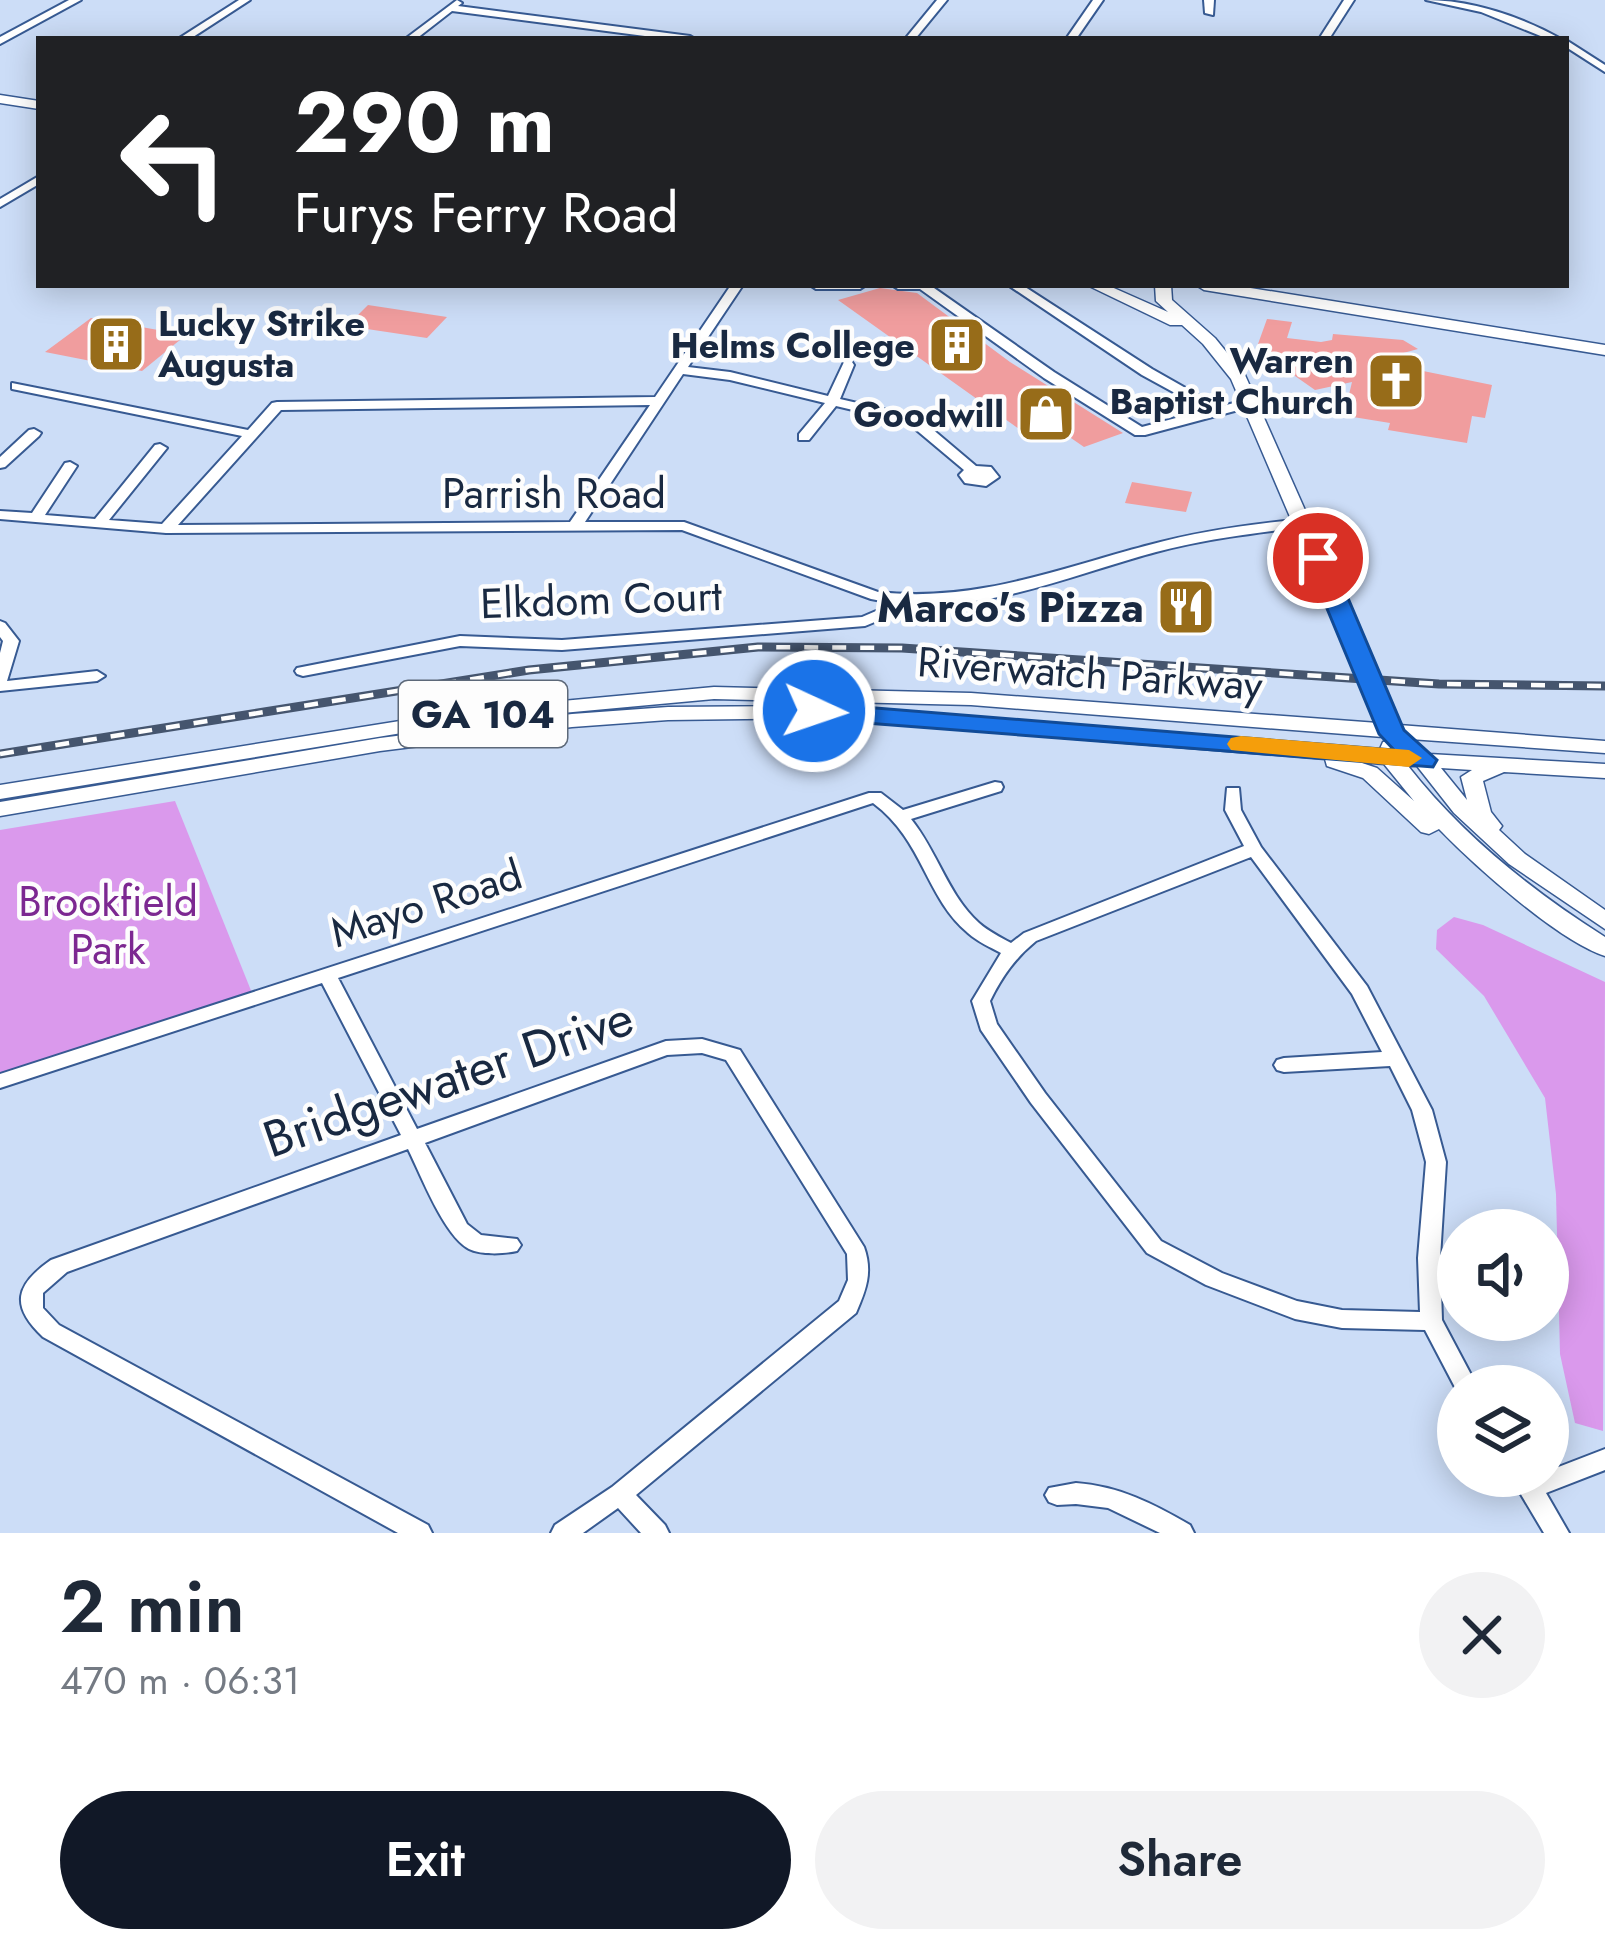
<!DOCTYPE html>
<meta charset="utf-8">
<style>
body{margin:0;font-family:Jost,sans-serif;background:#f2f2f3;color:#1f2937;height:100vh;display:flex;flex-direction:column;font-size:45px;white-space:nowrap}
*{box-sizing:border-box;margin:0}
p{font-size:39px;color:#747a83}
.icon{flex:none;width:66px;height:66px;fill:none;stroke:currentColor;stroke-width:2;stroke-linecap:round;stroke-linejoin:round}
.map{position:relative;height:1533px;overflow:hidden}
.sheet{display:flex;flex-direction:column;background:#fff;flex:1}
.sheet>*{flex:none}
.guide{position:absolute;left:36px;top:36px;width:1533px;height:252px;border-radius:0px;box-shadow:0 6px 30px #0003;background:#202124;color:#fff;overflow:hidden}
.controls{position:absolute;left:1437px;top:1209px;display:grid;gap:24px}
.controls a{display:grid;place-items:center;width:132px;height:132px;border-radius:50%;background:#fff;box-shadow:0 6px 30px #0003;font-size:60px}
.pin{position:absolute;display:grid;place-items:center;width:102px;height:102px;color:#fff;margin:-51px;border:6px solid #fff;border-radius:50%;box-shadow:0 3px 12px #0007}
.me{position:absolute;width:132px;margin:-66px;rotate:93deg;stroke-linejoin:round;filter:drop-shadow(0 0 9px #0008)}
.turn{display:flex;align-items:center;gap:42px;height:252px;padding:0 60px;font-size:54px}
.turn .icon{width:156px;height:156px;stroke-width:2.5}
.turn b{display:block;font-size:84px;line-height:102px}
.round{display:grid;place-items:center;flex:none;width:126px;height:126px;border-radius:63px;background:#f2f2f3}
.summary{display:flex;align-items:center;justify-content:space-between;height:204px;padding:0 60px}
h1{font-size:72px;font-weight:600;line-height:90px}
.cta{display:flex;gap:24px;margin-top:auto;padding:24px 60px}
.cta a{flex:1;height:138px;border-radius:72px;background:#111827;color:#fff;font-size:48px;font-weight:600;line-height:138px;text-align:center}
.cta a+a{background:#f2f2f3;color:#1f2937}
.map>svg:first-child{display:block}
</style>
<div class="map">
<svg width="1605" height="1533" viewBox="0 0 1605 1533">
<rect width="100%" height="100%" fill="#ccddf7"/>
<g fill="#da99ec">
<polygon points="175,801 252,993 0,1073 0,830"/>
<polygon points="1454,917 1483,925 1605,982 1603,1431 1575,1423 1560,1354 1556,1194 1545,1098 1484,996 1436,949 1437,930"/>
</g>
<g fill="#f09d9e">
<polygon points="880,288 917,293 1010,362 1123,433 1084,447 1055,427 1029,436 838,300"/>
<polygon points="368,305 447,317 427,338 347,326"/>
<polygon points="91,318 186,335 142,371 45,352"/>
<polygon points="1267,319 1292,322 1287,338 1321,342 1332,340 1333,334 1403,340 1418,349 1374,361 1492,385 1485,418 1472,416 1467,443 1388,430 1390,423 1353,417 1355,412 1348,411 1347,403 1352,382 1315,390 1295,376 1266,372 1267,368 1261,367 1268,345 1258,344"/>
<polygon points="1132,482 1192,492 1186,512 1125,503"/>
</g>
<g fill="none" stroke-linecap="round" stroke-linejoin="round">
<defs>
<g id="minor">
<polygon points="69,0 81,0 0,44 0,37"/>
<polygon points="239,0 250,0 190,39 178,39"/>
<polygon points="457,0 462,3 458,6 690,36 695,39 668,39 452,11 416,39 405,39"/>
<polygon points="937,0 947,0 915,39 905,39"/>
<polygon points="1093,0 1103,0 1076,39 1066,39"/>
<polygon points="1204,0 1214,0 1213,15 1205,13"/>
<polygon points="1344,0 1354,0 1329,39 1319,39"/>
<path d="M1426 0C1472 0 1522 17 1561 39H1548L1481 12Z"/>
<polygon points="1566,40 1605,65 1605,72 1566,47"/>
<polygon points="39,176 39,184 0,207 0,199"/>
<path d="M731 285H743L688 367 730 372 828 396 844 362H852L854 365 840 399 918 417 976 466 991 467 999 477 986 486 965 483 959 475 964 470 908 423 836 406 809 440H799V434L825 403 730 380 683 374 585 522H684L878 592C976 603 1057 569 1149 545 1200 531 1252 524 1304 519L1311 523 1304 527C1254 533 1205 539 1156 552 1074 574 987 613 901 603L894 614 865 626 562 650 460 646 303 676 297 674 295 671 297 668 460 636 562 640 862 617 883 608 887 602 871 599 682 530 166 533 0 519V511L32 513 65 463 70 462 77 466 45 515 95 519 155 445 160 444 167 448 109 520 162 524 242 436 17 390 12 389V383L248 430 272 403 277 402 655 397ZM650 405 570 522 178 525 281 410Z"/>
<polygon points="810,285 866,285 860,289 816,289"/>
<polygon points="892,285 937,285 934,288 1054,372 1142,427 1206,410 1142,375 1008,285 1022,285 1152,369 1219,407 1252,398 1259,402 1257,405 1145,435 1135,435 1044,378 920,289 898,289"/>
<polygon points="34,429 41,433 39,436 5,467 0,468 0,457 29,430"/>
<polygon points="0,621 5,623 19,641 7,681 97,671 105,676 97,681 0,691 0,653 3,641 0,637"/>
<path d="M995 782 1001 783 1003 787 1001 791 911 819C937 851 948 895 979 923 988 931 1000 937 1011 943L1024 933 1244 846 1225 810 1227 788H1239L1241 810 1261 847 1367 986 1432 1110 1446 1162 1440 1258 1442 1320 1477 1386H1458V1393L1425 1330 1342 1328 1295 1319 1206 1285 1147 1253 1031 1103 981 1030 972 1001 1001 953C990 947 978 942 968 933 925 897 924 841 873 803L338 978 417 1129 666 1041 702 1039 740 1050 864 1247C873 1272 866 1290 856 1313L636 1495 665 1525 669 1533H641L618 1508 583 1533H551L555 1525 612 1487 839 1301 848 1280 847 1254 726 1060 702 1053 667 1055 425 1143 467 1224 481 1235 517 1239 521 1245 517 1251C504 1254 481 1255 469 1249 444 1236 421 1175 408 1149L67 1272 43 1293V1308L59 1325 428 1525 432 1533H398L43 1337C10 1306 15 1285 51 1260L401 1135 322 983 0 1088V1074L869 793H881L903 810ZM1251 857 1352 994 1382 1052 1284 1058 1277 1060 1274 1065 1277 1070 1284 1072 1390 1066 1412 1110 1426 1162 1418 1258 1420 1312 1342 1310 1297 1301 1222 1273 1161 1241 1045 1093 997 1024 990 1001C1002 977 1015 958 1036 941Z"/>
<polygon points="1605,1449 1605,1470 1546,1493 1569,1533 1544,1533 1510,1476 1548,1476 1548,1471"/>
<path d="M1076 1483C1119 1486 1154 1504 1190 1525L1194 1533H1160L1108 1508 1076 1504 1057 1505 1049 1502 1045 1495 1049 1488Z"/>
</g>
<g id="major">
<polygon points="0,95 39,101 39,109 0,103"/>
<polygon points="1087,285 1107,285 1168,312 1156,301 1155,285 1171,285 1172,300 1215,338 1245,375 1364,643 1361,647 1354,649 1344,643 1231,379 1203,344 1182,325 1170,325"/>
<polygon points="1196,285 1232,285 1605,345 1605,355 1204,290"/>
<path d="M714 687 971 693 1378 723 1368 699 1378 693 1388 699 1399 725 1605 741V753L1410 739 1429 754 1605 764V778L1504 772 1483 781 1491 812 1502 826 1499 830 1525 854 1605 910V929L1509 864 1454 813 1417 766H1408C1462 835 1531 890 1605 937V956C1558 941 1474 865 1439 829L1429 834 1421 832 1363 778 1327 766 1325 759 821 718 668 720 572 727 380 751 0 816V802L380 738 572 714 668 707 821 706 1379 751 1383 742 1388 741 1383 737 971 705 714 699 475 721 0 799V785L475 709ZM1359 762 1384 764 1414 801 1377 768ZM1441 768 1472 770 1461 777 1467 800Z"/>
</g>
</defs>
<use href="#minor" stroke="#375a92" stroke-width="4"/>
<use href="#major" stroke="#375a92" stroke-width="3"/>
<use href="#minor" fill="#fff" fill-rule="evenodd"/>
<use href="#major" fill="#fff" fill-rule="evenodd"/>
<defs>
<polyline id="rail" points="0,754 529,670 758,647 902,648 1439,684 1605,686"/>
</defs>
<use href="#rail" stroke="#45556e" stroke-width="9"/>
<use href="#rail" stroke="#fdfdfd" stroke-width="4.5" stroke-dasharray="14" stroke-linecap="butt"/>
<defs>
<polyline id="major-bridge" points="1354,643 1378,699"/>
</defs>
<use href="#major-bridge" stroke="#375a92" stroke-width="24" stroke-linecap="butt"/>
<use href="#major-bridge" stroke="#fff" stroke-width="21"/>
</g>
<polygon fill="#1a73e8" stroke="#114b97" stroke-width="3" points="1318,551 1331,558 1404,730 1437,760 1433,767 814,719 801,711 814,703 1394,750 1379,734 1306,558"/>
<polygon fill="#f59e0b" points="1241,736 1409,750 1422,758 1409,767 1231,750 1227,744 1231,738"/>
<defs>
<symbol id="building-square" viewBox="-11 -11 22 22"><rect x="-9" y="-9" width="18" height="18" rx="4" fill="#976c19" stroke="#fdfdfd"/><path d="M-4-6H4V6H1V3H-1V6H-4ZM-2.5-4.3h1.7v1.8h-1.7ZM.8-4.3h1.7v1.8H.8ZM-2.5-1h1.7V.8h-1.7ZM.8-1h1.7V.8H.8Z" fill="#fff"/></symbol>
<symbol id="church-square" viewBox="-11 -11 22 22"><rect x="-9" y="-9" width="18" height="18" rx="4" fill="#976c19" stroke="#fdfdfd"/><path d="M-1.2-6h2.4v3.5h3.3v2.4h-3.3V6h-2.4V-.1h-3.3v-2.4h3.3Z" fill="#fff"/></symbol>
<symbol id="shop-square" viewBox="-11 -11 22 22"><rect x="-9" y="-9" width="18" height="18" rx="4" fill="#976c19" stroke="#fdfdfd"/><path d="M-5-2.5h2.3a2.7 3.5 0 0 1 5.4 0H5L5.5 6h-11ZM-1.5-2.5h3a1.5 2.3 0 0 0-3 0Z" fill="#fff"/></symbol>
<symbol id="restaurant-square" viewBox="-11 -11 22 22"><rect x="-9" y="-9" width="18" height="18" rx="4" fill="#976c19" stroke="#fdfdfd"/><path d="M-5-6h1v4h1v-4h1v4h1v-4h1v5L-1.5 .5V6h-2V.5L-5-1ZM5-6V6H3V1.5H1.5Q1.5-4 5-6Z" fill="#fff"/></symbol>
</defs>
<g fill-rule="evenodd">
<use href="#building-square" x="83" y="311" width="66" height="66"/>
<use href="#building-square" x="924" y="312" width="66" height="66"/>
<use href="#church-square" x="1363" y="348" width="66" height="66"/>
<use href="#shop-square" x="1013" y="381" width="66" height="66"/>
<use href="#restaurant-square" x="1153" y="574" width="66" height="66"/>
</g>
<g text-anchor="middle" stroke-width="9" stroke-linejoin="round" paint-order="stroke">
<g font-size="36" font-weight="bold" fill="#192941" stroke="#fdfdfd" text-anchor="end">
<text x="158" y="336" text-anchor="start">Lucky Strike<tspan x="158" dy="41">Augusta</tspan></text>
<text x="915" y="358">Helms College</text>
<text x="1354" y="373">Warren<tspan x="1354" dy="41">Baptist Church</tspan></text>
<text x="1004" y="427">Goodwill</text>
</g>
<rect fill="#fdfdfd" stroke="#5d6979" stroke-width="3" x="399" y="681" width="168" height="66" rx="9"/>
<g font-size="39" font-weight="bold" fill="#192941">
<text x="483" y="728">GA 104</text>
</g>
<g font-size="42" fill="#192941" stroke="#fdfdfd">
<text x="554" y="508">Parrish Road</text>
<text transform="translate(601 599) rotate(-2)" y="15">Elkdom Court</text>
<text transform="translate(1090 673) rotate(4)" y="15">Riverwatch Parkway</text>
<text transform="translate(426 903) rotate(-18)" y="15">Mayo Road</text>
</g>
<g font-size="42" font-weight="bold" fill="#192941" stroke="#fdfdfd" text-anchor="end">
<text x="1144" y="622">Marco's Pizza</text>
</g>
<g font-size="42" fill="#7c2891" stroke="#fdfdfd">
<text x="108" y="916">Brookfield<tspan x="108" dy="48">Park</tspan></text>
</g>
<g font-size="51" fill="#192941" stroke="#fdfdfd">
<text transform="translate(448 1078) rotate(-19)" y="18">Bridgewater Drive</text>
</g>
</g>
</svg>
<div class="controls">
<a><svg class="icon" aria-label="sound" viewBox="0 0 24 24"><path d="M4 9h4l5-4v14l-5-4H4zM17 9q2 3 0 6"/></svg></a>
<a><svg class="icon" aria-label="layers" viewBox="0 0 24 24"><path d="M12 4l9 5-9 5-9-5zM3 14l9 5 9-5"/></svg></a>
</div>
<div class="pin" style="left:1318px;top:558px;background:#d93025"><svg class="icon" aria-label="arrive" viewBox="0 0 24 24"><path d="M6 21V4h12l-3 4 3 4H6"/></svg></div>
<svg class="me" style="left:814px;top:711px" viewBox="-20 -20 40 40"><circle r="17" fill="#1a73e8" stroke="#fff" stroke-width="3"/><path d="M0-11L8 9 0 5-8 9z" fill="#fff"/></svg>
<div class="guide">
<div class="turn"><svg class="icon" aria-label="left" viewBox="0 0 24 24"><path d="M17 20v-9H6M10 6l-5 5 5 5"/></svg><div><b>290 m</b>Furys Ferry Road</div></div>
</div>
</div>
<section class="sheet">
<div class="summary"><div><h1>2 min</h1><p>470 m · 06:31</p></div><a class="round"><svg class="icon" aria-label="close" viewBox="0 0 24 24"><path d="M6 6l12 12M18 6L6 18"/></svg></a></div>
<div class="cta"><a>Exit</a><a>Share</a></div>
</section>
